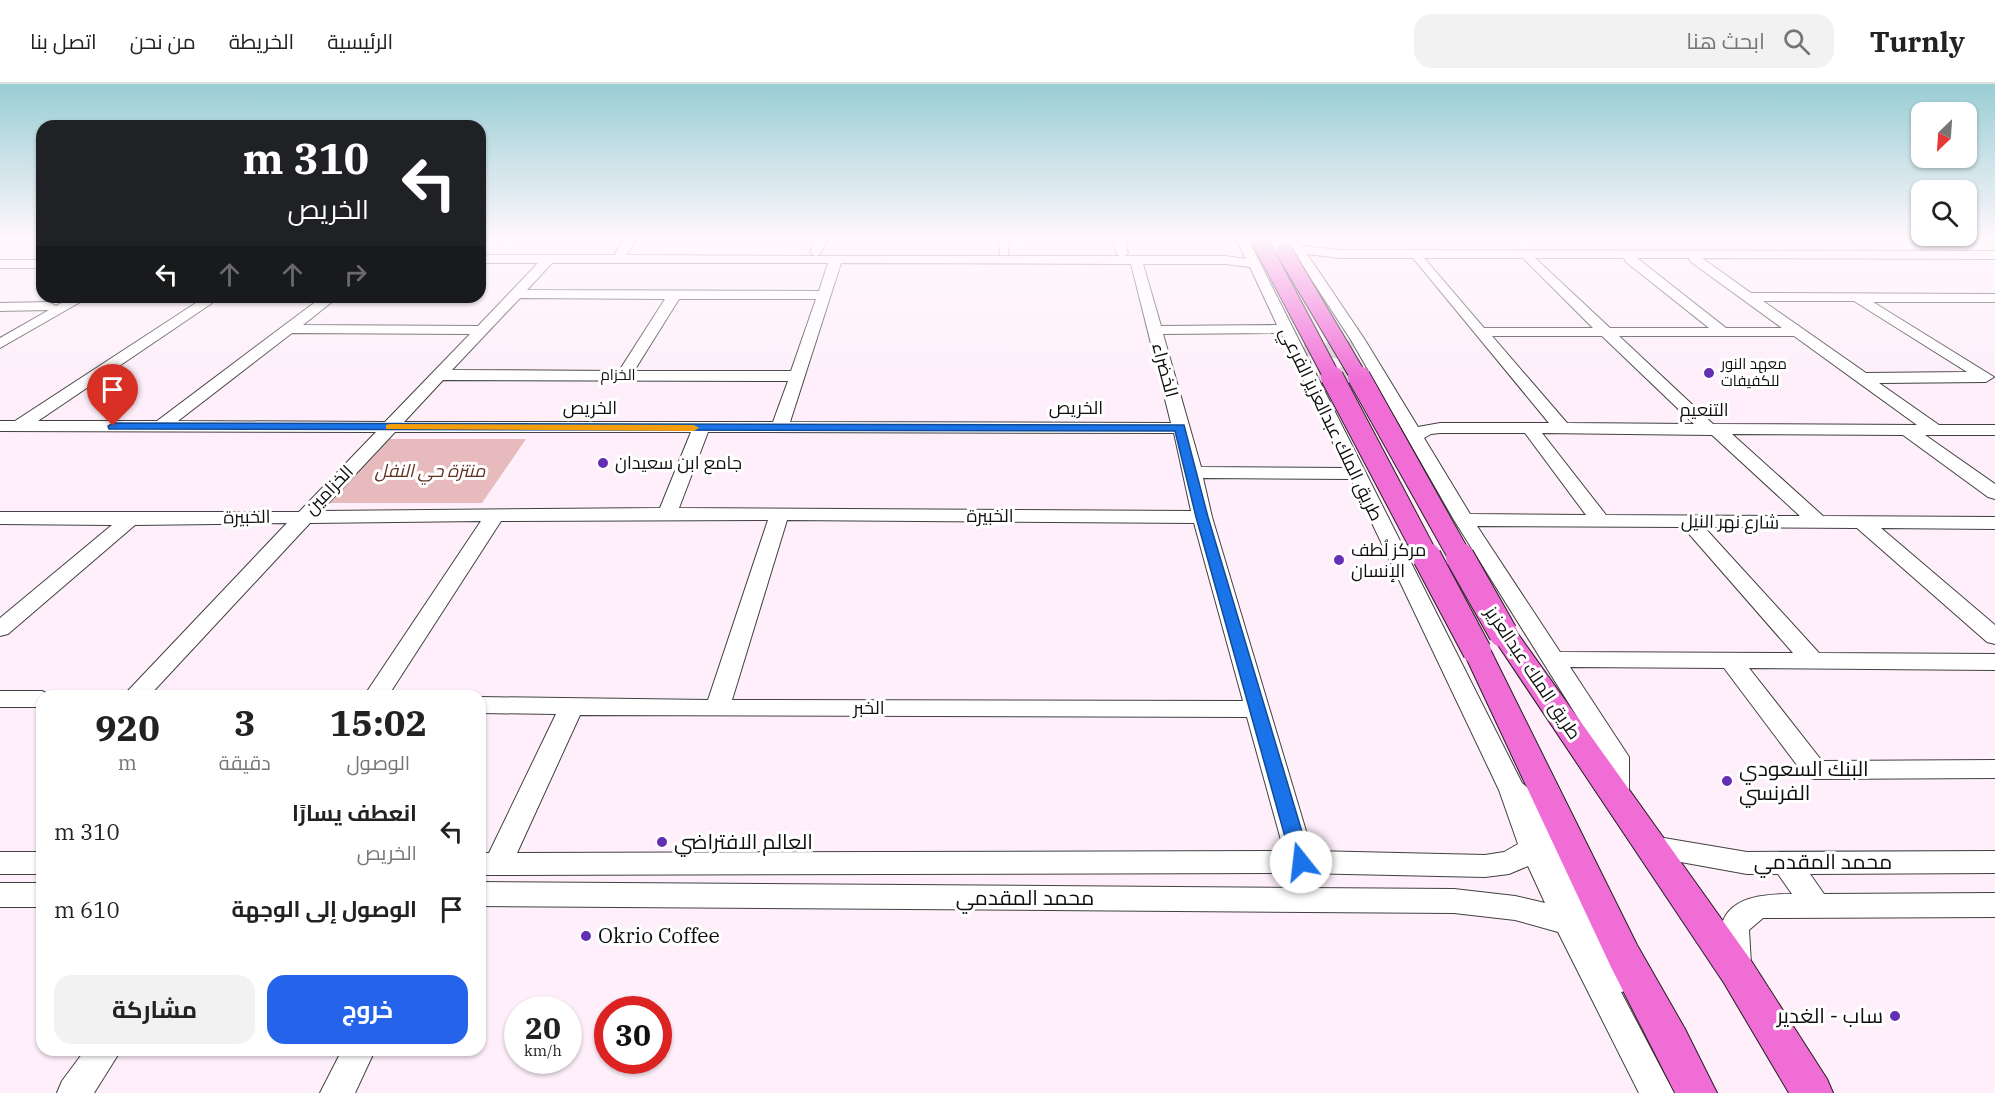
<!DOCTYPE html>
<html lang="ar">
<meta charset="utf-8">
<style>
body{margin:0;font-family:"IBM Plex Serif",Cairo,serif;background:#f2f2f2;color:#222;direction:rtl;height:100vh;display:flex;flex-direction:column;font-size:22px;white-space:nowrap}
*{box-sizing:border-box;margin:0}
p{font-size:20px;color:#767676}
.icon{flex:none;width:33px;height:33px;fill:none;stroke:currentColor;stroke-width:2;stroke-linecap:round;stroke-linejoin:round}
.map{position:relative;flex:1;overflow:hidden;direction:ltr}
.sheet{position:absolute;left:36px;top:606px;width:450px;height:366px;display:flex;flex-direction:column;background:#fff;border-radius:18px;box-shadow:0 2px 4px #0004;direction:rtl}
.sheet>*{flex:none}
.banner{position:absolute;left:36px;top:36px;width:450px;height:183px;border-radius:18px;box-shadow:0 2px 4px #0004;direction:rtl;background:#202124;color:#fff;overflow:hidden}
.needle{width:39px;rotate:205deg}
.buttons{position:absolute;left:1911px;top:18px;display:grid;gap:12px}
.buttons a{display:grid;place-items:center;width:66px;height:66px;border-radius:12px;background:#fff;box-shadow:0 2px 4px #0004;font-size:30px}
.speed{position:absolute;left:504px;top:912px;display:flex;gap:12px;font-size:30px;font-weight:700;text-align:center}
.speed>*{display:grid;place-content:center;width:78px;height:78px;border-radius:50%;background:#fff;box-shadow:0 2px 4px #0004;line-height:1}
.speed small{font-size:15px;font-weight:400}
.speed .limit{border:9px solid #d22;background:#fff;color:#111}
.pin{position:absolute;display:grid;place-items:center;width:51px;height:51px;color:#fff;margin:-62px -26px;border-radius:50% 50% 50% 0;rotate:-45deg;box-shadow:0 0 6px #0007}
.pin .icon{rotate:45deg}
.me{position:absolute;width:66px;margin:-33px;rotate:344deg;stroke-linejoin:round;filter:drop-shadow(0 0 4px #0008)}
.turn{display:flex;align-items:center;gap:21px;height:126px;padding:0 18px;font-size:27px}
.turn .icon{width:78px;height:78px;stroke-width:2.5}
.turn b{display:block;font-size:42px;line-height:51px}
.lanes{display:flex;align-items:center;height:57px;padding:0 18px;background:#0003;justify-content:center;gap:30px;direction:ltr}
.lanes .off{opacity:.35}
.eta{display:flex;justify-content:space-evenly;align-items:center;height:102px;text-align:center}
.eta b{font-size:36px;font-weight:700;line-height:42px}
.primary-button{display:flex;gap:12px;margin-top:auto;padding:12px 18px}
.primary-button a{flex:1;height:69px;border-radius:18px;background:#2563eb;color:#fff;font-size:24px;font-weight:700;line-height:69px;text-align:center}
.primary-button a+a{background:#f2f2f2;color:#222}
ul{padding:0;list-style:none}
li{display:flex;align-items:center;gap:18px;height:78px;padding:0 18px}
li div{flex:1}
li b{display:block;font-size:22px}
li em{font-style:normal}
header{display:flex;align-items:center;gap:36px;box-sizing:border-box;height:84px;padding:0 30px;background:#fff;border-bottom:2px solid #e0e0e0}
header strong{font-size:28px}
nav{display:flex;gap:33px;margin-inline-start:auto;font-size:21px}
.search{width:420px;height:54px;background:#f2f2f2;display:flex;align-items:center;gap:15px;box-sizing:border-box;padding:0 21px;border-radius:18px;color:#767676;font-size:22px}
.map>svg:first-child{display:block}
</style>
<header>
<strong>Turnly</strong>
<div class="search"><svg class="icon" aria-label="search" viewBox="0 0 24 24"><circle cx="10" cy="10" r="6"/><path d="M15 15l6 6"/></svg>ابحث هنا</div>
<nav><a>الرئيسية</a><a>الخريطة</a><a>من نحن</a><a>اتصل بنا</a></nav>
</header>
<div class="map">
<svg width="1995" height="1009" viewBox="0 0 1995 1009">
<rect width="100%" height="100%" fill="#feeffa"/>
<polygon fill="#e7bbbe" points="384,355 526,355 482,419 326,419"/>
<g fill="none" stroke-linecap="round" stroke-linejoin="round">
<g stroke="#dacdd7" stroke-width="14" stroke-dasharray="14 7" stroke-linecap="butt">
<polyline points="1304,264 1335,267 1353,262"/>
<polyline points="1319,291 1344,290 1368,294"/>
</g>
<polyline stroke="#dacdd7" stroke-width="18" stroke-dasharray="18 9" stroke-linecap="butt" points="1364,293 1368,294"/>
<defs>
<g id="minor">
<path d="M625 155H637L626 171 816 172 810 168 815 155H827L822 168 816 172H1119L1116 169 1113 155H1125L1128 169 1124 172H1225L1246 175 1236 155H1248L1522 699 1545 718 1609 855 1634 885 1639 895 1634 905 1621 908 1674 1009H1639L1558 848 1515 836 1454 829 480 822V798L1454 805 1515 812 1545 819 1528 782 1509 790 1485 793 1301 789 480 791V769H489L556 630 480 629V613L708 616 768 436 501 437 388 612H364L481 437 310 439 149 612H123L287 439 135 441 8 550 0 552V534L112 441 0 440V428H299L376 348 0 347V337H15L205 213H221L38 337H157L322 213H338L303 241 478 242 538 179H480V171H616L615 169ZM552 179H828L819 207 527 206ZM841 179 1131 180 1171 339 790 338ZM1143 180H1225L1250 183 1277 241 1161 242ZM520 214 665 215 619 287 452 286ZM679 215H816L791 287H634ZM292 249 470 250 385 338 178 337ZM1281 249 1345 384 1201 383 1163 250ZM443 296 788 297 773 338H404ZM395 348H691L660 424 321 427ZM708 348 1174 349 1191 427 679 424ZM1203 394 1351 395 1499 706 1518 760 1504 768 1485 771 1312 767 1212 433ZM787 436 1194 439 1243 617 732 616ZM580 631 1247 633 1284 767 517 769Z"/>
<polygon points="998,155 1010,155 1008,171 1000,171"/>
<path d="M1295 157 1302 162 1339 166 1995 167V175L1702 174 1751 209 1995 210V218H1873L1994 293 1986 298 1879 299 1939 341H1995V351H1925L1995 400V415L1988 413 1903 351 1732 350 1823 432 1995 433V445L1881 444 1995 541V560L1987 558 1857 444 1704 443 1819 569 1995 570V586L1749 584 1822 677 1995 676V694L1815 695 1806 693 1724 584 1570 583 1629 673V712L1625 719 1616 722 1607 719 1603 712V674L1454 436 1351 256 1289 161ZM1307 170 1339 174H1413L1549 339H1440L1418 343 1365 256ZM1424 174H1523L1593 244H1484ZM1535 174H1624L1626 178 1709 244H1610ZM1637 174H1689L1691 178 1782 244H1726ZM1763 217H1854L1967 288 1866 289ZM1492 252H1602L1694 340 1567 339ZM1619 252H1794L1917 341 1713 340ZM1440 349H1525L1586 431 1470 430 1424 354 1431 350ZM1542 349 1712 351 1800 432 1606 431ZM1477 442 1683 443 1793 569 1560 568Z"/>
<rect x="0" y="176" width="42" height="8"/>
<polygon points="72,213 89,213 0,264 0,254 49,226 0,227 0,219 49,218 56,222"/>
<polygon points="0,607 42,607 52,612 42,612 42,623 0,623"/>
<path d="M1652 752 1747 768 1995 767V789L1810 790 1824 810 1995 809V833L1763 834 1749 846 1751 880 1747 890 1736 893 1725 890C1720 879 1720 869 1720 857 1718 814 1758 810 1792 810L1778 790H1747L1642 771 1638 763 1642 755Z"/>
<rect x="0" y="768" width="42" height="22"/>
<rect x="0" y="799" width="42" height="24"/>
<polygon points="85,966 121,966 94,1009 57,1009 62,997"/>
<polygon points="342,966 375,966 355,1009 320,1009"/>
</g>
<g id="major">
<polygon points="1503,540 1513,543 1750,875 1827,995 1833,1009 1789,1009 1724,899 1490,549 1493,543"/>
<polygon points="1477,558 1487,561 1491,567 1637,861 1685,945 1717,1009 1675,1009 1611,883 1463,567 1467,561"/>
</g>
</defs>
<use href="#minor" stroke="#414141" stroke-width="2"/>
<use href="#major" stroke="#1f1f1f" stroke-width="2"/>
<use href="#minor" fill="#fff" fill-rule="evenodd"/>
<use href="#major" fill="#f06dd6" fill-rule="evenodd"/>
<defs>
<g id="major-bridge-far2">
<polyline points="1259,155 1333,295"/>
<polyline points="1284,167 1360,295"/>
</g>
<g id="major-bridge-far1">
<polyline points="1332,293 1428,475"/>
<polyline points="1359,293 1461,475"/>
</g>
<g id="major-bridge">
<polyline points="1427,473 1477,567"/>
<polyline points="1460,473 1503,549"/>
</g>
</defs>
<use href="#major-bridge-far2" stroke="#1f1f1f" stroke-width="18" stroke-linecap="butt"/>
<use href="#major-bridge-far1" stroke="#1f1f1f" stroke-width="24" stroke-linecap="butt"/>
<use href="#major-bridge" stroke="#1f1f1f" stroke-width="30" stroke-linecap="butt"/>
<use href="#major-bridge-far2" stroke="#f06dd6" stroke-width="16"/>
<use href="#major-bridge-far1" stroke="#f06dd6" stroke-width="22"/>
<use href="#major-bridge" stroke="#f06dd6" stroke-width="28"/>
</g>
<linearGradient id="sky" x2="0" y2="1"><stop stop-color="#99cdd4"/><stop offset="0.52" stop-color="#fff8fd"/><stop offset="1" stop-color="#fff8fd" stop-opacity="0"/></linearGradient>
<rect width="1995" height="297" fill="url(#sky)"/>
<polygon fill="#1a73e8" stroke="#114b97" stroke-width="1.5" points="113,339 1184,341 1208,433 1311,778 1308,783 1301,785 1295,783 1292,778 1196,433 1175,347 109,345 108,342"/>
<polygon fill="#f59e0b" points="390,340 694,341 699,344 694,347 386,345 386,341"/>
<g fill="#642eb5" stroke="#fff" stroke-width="2">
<circle cx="1709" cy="289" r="6"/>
<circle cx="603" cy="379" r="6"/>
<circle cx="1339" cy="476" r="6"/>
<circle cx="1727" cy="697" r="6"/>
<circle cx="662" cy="758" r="6"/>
<circle cx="586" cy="852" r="6"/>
<circle cx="1895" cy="932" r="6"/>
</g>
<g text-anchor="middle" stroke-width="6" stroke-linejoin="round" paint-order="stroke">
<g font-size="15" fill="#0e0e0e" stroke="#fff" text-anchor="start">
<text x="1721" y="285">معهد النور<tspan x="1721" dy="17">للكفيفات</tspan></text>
</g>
<g font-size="15" fill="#0e0e0e" stroke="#fff">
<text x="618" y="296">الخزام</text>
</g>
<g font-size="18" fill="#0e0e0e" stroke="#fff">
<text transform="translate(1165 286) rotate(75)" y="6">الخضراء</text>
<text x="590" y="330">الخريص</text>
<text x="1076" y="330">الخريص</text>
<text x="1704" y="332">التنعيم</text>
<text transform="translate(1331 340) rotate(64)" y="6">طريق الملك عبدالعزيز الفرعي</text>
<text transform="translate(329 406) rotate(-46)" y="6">الخزامين</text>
<text x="990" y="438">الخبيرة</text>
<text transform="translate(247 433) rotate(-1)" y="6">الخبيرة</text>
<text transform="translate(1730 438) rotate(1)" y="6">شارع نهر النيل</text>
<text transform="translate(1533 589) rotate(56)" y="6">طريق الملك عبدالعزيز</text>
<text x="869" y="630">الخبر</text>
</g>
<g font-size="18" fill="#0e0e0e" stroke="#fff" text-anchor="start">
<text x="615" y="385">جامع ابن سعيدان</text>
<text x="1351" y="472">مركز لُطف<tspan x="1351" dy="21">الإنسان</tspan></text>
</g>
<g font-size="18" font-style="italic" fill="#623122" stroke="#fff">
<text x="430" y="393">منتزة حي النفل</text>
</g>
<g font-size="21" fill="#0e0e0e" stroke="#fff" text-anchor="start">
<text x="1739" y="692">البنك السعودي<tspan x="1739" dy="24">الفرنسي</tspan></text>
<text x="674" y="765">العالم الافتراضي</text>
<text x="598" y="859">Okrio Coffee</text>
<text x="1883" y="939" text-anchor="end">ساب - الغدير</text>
</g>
<g font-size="21" fill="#0e0e0e" stroke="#fff">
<text x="1823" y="785">محمد المقدمي</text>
<text x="1025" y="821">محمد المقدمي</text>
</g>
</g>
</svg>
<div class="buttons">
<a><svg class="needle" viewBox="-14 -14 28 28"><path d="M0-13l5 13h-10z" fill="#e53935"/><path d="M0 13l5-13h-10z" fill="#767676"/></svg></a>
<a><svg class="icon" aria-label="search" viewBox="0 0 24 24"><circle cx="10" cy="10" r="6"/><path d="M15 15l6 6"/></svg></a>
</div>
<div class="speed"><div>20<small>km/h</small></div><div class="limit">30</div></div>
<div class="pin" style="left:113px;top:342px;background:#d93025"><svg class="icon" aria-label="arrive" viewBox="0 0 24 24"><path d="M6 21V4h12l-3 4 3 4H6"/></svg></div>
<svg class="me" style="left:1301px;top:778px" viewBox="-20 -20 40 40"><circle r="19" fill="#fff"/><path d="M0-13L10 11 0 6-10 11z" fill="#1a73e8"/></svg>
<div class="banner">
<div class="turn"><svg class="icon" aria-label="left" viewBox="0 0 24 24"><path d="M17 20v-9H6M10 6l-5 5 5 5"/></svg><div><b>310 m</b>الخريص</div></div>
<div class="lanes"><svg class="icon" aria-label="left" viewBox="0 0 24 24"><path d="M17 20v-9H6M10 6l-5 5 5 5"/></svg><svg class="icon off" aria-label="ahead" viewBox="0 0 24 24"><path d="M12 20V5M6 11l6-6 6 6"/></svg><svg class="icon off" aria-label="ahead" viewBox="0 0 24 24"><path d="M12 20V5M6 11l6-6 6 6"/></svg><svg class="icon off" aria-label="right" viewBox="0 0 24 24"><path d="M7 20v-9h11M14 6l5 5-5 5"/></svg></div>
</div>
<section class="sheet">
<div class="eta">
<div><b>15:02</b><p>الوصول</p></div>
<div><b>3</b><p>دقيقة</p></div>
<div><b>920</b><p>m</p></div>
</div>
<ul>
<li><svg class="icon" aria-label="left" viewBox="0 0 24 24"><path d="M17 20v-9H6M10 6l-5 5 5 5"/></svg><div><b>انعطف يسارًا</b><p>الخريص</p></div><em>310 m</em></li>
<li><svg class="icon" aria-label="arrive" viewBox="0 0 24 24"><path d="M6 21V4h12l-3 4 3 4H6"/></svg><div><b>الوصول إلى الوجهة</b></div><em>610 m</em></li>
</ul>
<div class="primary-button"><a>خروج</a><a>مشاركة</a></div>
</section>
</div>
